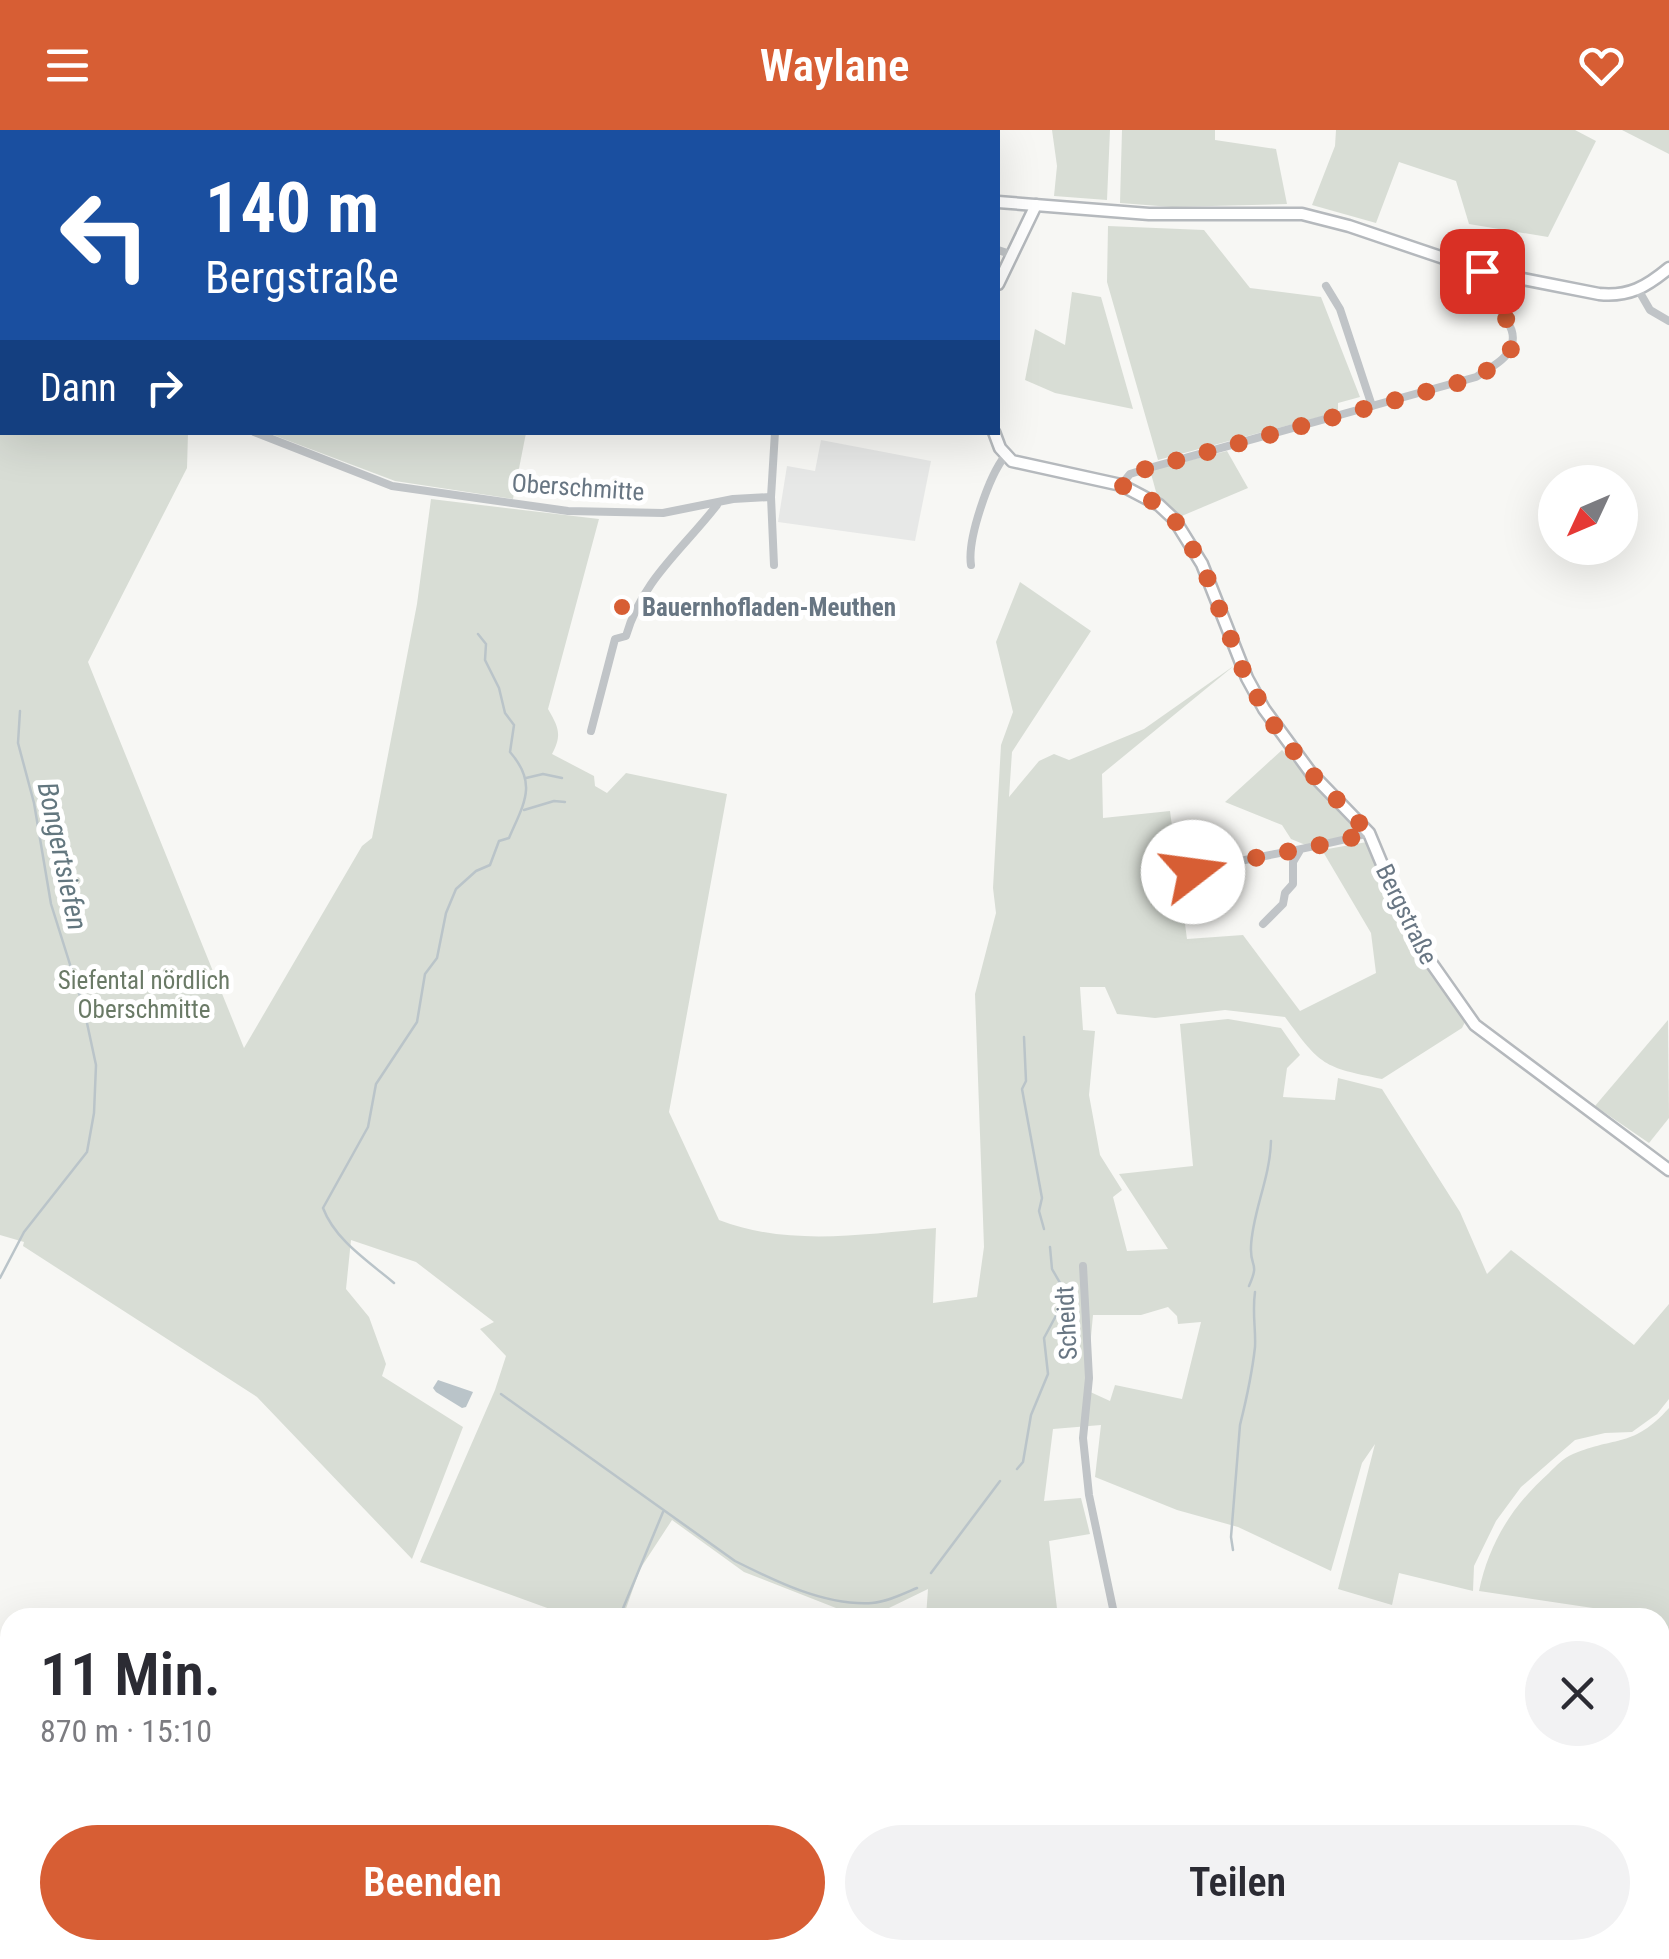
<!DOCTYPE html>
<html lang="de">
<meta charset="utf-8">
<style>
body{margin:0;font-family:"Roboto Condensed",sans-serif;background:#f2f2f3;color:#2b2b33;height:100vh;display:flex;flex-direction:column;font-size:38px;white-space:nowrap}
*{box-sizing:border-box;margin:0}
p{font-size:32px;color:#7c7c81}
.icon{flex:none;width:55px;height:55px;fill:none;stroke:currentColor;stroke-width:2;stroke-linecap:round;stroke-linejoin:round}
.map{position:relative;flex:1;overflow:hidden}
.details{position:absolute;left:0px;top:1478px;width:1670px;height:352px;display:flex;flex-direction:column;background:#fff;border-radius:30px 30px 0 0;box-shadow:0 10px 40px #0002}
.details>*{flex:none}
.guide{position:absolute;left:0px;top:0px;width:1000px;height:305px;box-shadow:0 10px 40px #0002;background:#1a4fa0;color:#fff;overflow:hidden}
.needle{width:65px;rotate:226deg}
.buttons{position:absolute;left:1538px;top:335px;display:grid;gap:20px}
.buttons a{display:grid;place-items:center;width:100px;height:100px;border-radius:50%;background:#fff;box-shadow:0 10px 40px #0002;font-size:50px}
.pin{position:absolute;display:grid;place-items:center;width:85px;height:85px;color:#fff;margin:-42px;border-radius:20px;box-shadow:0 5px 15px #0006}
.me{position:absolute;width:110px;margin:-55px;rotate:75deg;stroke-linejoin:round;filter:drop-shadow(0 0 8px #0008)}
.turn{display:flex;align-items:center;gap:35px;height:210px;padding:0 40px;font-size:45px}
.turn .icon{width:130px;height:130px;stroke-width:2.5}
.turn b{display:block;font-size:70px;line-height:85px}
.then{display:flex;align-items:center;height:95px;padding:0 40px;background:#0003;gap:20px;font-size:38px}
.round{display:grid;place-items:center;flex:none;width:105px;height:105px;border-radius:52px;background:#f2f2f3}
.head{display:flex;align-items:center;justify-content:space-between;height:170px;padding:0 40px}
h1{font-size:60px;font-weight:600;line-height:75px}
.primary-button{display:flex;gap:20px;margin-top:auto;padding:20px 40px}
.primary-button a{flex:1;height:115px;border-radius:60px;background:#d75e34;color:#fff;font-size:40px;font-weight:600;line-height:115px;text-align:center}
.primary-button a+a{background:#f2f2f3;color:#2b2b33}
header{display:flex;justify-content:space-between;align-items:center;height:130px;padding:0 40px;background:#d75e34;color:#fff;font-size:45px;font-weight:600}
.map>svg:first-child{display:block}
</style>
<header><svg class="icon" aria-label="menu" viewBox="0 0 24 24"><path d="M4 6h16M4 12h16M4 18h16"/></svg>Waylane<svg class="icon" aria-label="heart" viewBox="0 0 24 24"><path d="M12 20l-8-8c-3-5 5-10 8-4 3-6 11-1 8 4z"/></svg></header>
<div class="map">
<svg width="1669" height="1829" viewBox="0 0 1669 1829">
<rect width="100%" height="100%" fill="#f7f7f4"/>
<polygon fill="#e7e8e7" points="821,310 931,331 915,411 778,392 787,336 815,341"/>
<g fill="#d8ddd5" fill-rule="evenodd">
<path d="M0 0H14L2 2V302L188 303 187 338 88 532 244 918 362 716 372 708 417 474 431 369 599 389 548 579C559 598 562 605 552 624L594 646 595 656 607 663 626 643 727 664 669 982 719 1090C790 1117 862 1104 936 1098L933 1173 977 1167 984 1117 975 864 996 783 993 758 1001 615 1013 582 996 512 1020 452 1091 501 1012 622 1009 667 1039 631 1054 624 1069 630 1144 599 1235 535 1102 644 1103 688 1170 681 1187 809 1243 805 1300 881 1376 843 1371 803 1322 720 1367 712 1395 783 1415 821 1465 892 1462 898 1382 949C1323 937 1321 936 1285 887L1225 880 1155 888 1117 884 1105 857H1080L1083 900 1095 901 1089 965 1100 1025 1122 1060 1113 1067 1127 1121 1168 1119 1119 1044 1193 1036 1180 894 1228 889 1281 898 1300 925 1287 938 1283 967 1335 970 1338 948 1382 959 1460 1082 1487 1144 1511 1120 1634 1215 1669 1174V1269L1657 1284 1632 1302 1605 1303 1575 1310 1521 1357 1496 1391 1474 1436 1473 1461 1399 1443 1392 1475 1338 1459 1375 1314 1362 1333 1331 1441 1238 1397 1177 1380 1095 1347 1101 1295 1053 1299 1044 1371 1081 1368 1090 1404 1049 1411 1058 1487H926L928 1459 889 1478H836L744 1442 672 1390 640 1439 623 1487H572L420 1432 495 1260 506 1226 480 1199 494 1192 416 1132 351 1110 346 1159 369 1187 386 1234 382 1246 463 1297 412 1429 257 1267 23 1116 24 1112 0 1105ZM1168 1177 1177 1186 1178 1194 1201 1192 1182 1269 1115 1255 1110 1271 1086 1260 1093 1185H1141Z"/>
<polygon points="1052,0 1110,0 1107,70 1054,66 1057,36"/>
<polygon points="1122,0 1215,0 1215,10 1276,19 1287,74 1172,77 1120,73"/>
<polygon points="1336,0 1575,0 1596,11 1548,107 1469,94 1456,51 1399,32 1376,93 1312,75 1335,16"/>
<polygon points="1622,0 1669,0 1669,24"/>
<polygon points="1108,96 1204,100 1250,158 1321,167 1360,267 1338,273 1338,282 1158,330 1107,152"/>
<polygon points="1072,162 1101,167 1133,279 1055,263 1025,250 1035,199 1065,215"/>
<polygon points="268,303 526,302 526,303 513,369 395,351"/>
<polygon points="1227,321 1248,358 1177,388 1158,369 1150,340"/>
<polygon points="1282,620 1358,698 1355,704 1308,716 1291,709 1282,695 1225,672"/>
<polygon points="1668,890 1669,988 1649,1013 1595,976"/>
<path d="M1669 1278V1647L1660 1649V1522L1665 1517 1660 1505V1488L1479 1461C1489 1413 1512 1376 1549 1343 1556 1336 1563 1328 1573 1324 1616 1306 1633 1318 1669 1278Z"/>
<polygon points="0,1633 10,1642 10,1781 0,1773"/>
<polygon points="0,1785 10,1792 10,1820 50,1820 61,1829 0,1829"/>
<polygon points="66,1820 186,1820 195,1829 76,1829"/>
<polygon points="237,1820 318,1820 327,1829 250,1829"/>
<rect x="989" y="1820" width="160" height="9"/>
</g>
<g fill="#bac4c9">
<polygon points="438,1250 473,1262 466,1277 462,1278 436,1262 433,1258"/>
<polygon points="187,1820 230,1820 238,1829 197,1829"/>
</g>
<g fill="none" stroke-linecap="round" stroke-linejoin="round">
<g stroke="#bac4c9" stroke-width="2.5">
<polyline points="526,648 543,644 562,648"/>
<polyline points="524,680 554,671 565,672"/>
<polyline points="1024,907 1026,951 1022,959 1042,1068 1039,1081 1044,1099"/>
<polyline points="0,1148 24,1102 87,1022 94,983 96,935 84,879 51,774 34,673 18,613 20,581"/>
<path d="M394 1153C368 1131 335 1110 323 1078L368 997 376 954 417 892 425 844 437 828 446 783 456 759 476 741 490 735 499 711 509 708C524 673 538 654 510 622L514 595 505 583 499 558 485 530 486 514 478 504"/>
<path d="M1249 1156C1260 1131 1250 1139 1251 1117 1252 1083 1270 1049 1271 1011"/>
<path d="M501 1264 735 1431C775 1451 825 1476 872 1473 887 1472 903 1464 917 1458"/>
<polyline points="1017,1339 1023,1332 1031,1285 1048,1244 1044,1208 1067,1165 1052,1139 1050,1117"/>
<path d="M1233 1420 1231 1407 1240 1295C1246 1271 1252 1244 1255 1217 1256 1199 1252 1183 1255 1162"/>
<polyline points="931,1443 1000,1351"/>
<polyline points="619,1488 663,1382"/>
<polyline points="119,1829 136,1820"/>
<polyline points="535,1829 541,1820"/>
</g>
<defs>
<g id="secondary">
<polyline points="223,0 227,2"/>
<path d="M998 72 1149 84H1302L1349 96 1482 141 1599 164C1629 167 1646 157 1669 138"/>
<polyline points="998,154 1036,75"/>
<polyline points="994,302 1000,318 1012,331 1121,355 1159,375 1174,389 1202,434 1247,548 1264,579 1311,643 1369,703 1411,804 1475,895 1669,1040"/>
<polyline points="0,1776 10,1783"/>
<polyline points="1660,1779 1669,1776"/>
<polyline points="58,1820 67,1829"/>
<polyline points="1513,1829 1538,1820"/>
</g>
</defs>
<use href="#secondary" stroke="#b5b9bd" stroke-width="15"/>
<g stroke="#c0c4c7" stroke-width="8">
<polyline points="402,0 412,2"/>
<polyline points="580,2 581,0"/>
<polyline points="998,120 1010,124"/>
<polyline points="1326,156 1340,179 1372,276"/>
<polyline points="1639,161 1650,180 1669,191"/>
<polyline points="0,218 2,219"/>
<polyline points="254,302 392,356 568,381 663,383 733,369 771,367"/>
<path d="M1121 355 1130 344 1149 338 1476 247C1485 241 1501 233 1507 224 1530 193 1478 173 1482 141"/>
<polyline points="774,435 771,367 775,302"/>
<path d="M971 435C967 409 989 346 1005 326"/>
<path d="M591 601 615 509 626 506C642 450 683 419 717 375"/>
<path d="M1193 742C1251 726 1311 720 1369 703"/>
<polyline points="1263,794 1283,774 1285,763 1293,754 1293,732 1299,722"/>
<polyline points="1083,1136 1089,1248 1083,1308 1089,1365 1115,1488"/>
<polyline points="0,1572 10,1583"/>
<polyline points="331,1820 339,1829"/>
<polyline points="1304,1820 1309,1829"/>
</g>
<use href="#secondary" stroke="#fff" stroke-width="10"/>
</g>
<g fill="none" stroke-linecap="round" stroke-linejoin="round">
<path stroke="#d75e34" stroke-width="18" stroke-dasharray="0 32.4" d="M1193 742C1251 726 1311 720 1369 703L1311 643 1277 600 1246 548 1202 434 1174 389 1160 375 1121 355 1130 344 1149 338 1476 248C1485 241 1501 233 1508 224 1530 193 1478 173 1482 141"/>
</g>
<circle fill="#d75e34" stroke="#fff" stroke-width="4" cx="622" cy="477" r="10"/>
<g text-anchor="middle" stroke-width="10" stroke-linejoin="round" paint-order="stroke">
<g font-size="25" fill="#687683" stroke="#fff">
<text transform="translate(578 357) rotate(4)" y="9">Oberschmitte</text>
<text transform="translate(1407 784) rotate(64)" y="9">Bergstraße</text>
<text transform="translate(1066 1193) rotate(-93)" y="9">Scheidt</text>
</g>
<g font-size="25" font-weight="bold" fill="#687683" stroke="#fff" text-anchor="start">
<text x="642" y="486">Bauernhofladen-Meuthen</text>
</g>
<g font-size="25" fill="#6a7a66" stroke="#fff">
<text x="144" y="859">Siefental nördlich<tspan x="144" dy="29">Oberschmitte</tspan></text>
</g>
<g font-size="28" font-style="italic" fill="#63777f" stroke="#fff">
<text transform="translate(63 726) rotate(78)" y="10">Bongertsiefen</text>
</g>
</g>
</svg>
<div class="buttons">
<a><svg class="needle" viewBox="-14 -14 28 28"><path d="M0-13l5 13h-10z" fill="#e53935"/><path d="M0 13l5-13h-10z" fill="#7c7c81"/></svg></a>
</div>
<div class="pin" style="left:1482px;top:141px;background:#d93025"><svg class="icon" aria-label="arrive" viewBox="0 0 24 24"><path d="M6 21V4h12l-3 4 3 4H6"/></svg></div>
<svg class="me" style="left:1193px;top:742px" viewBox="-20 -20 40 40"><circle r="19" fill="#fff"/><path d="M0-13L10 11 0 6-10 11z" fill="#d75e34"/></svg>
<div class="guide">
<div class="turn"><svg class="icon" aria-label="left" viewBox="0 0 24 24"><path d="M17 20v-9H6M10 6l-5 5 5 5"/></svg><div><b>140 m</b>Bergstraße</div></div>
<div class="then">Dann<svg class="icon" aria-label="right" viewBox="0 0 24 24"><path d="M7 20v-9h11M14 6l5 5-5 5"/></svg></div>
</div>
<section class="details">
<div class="head"><div><h1>11 Min.</h1><p>870 m · 15:10</p></div><a class="round"><svg class="icon" aria-label="close" viewBox="0 0 24 24"><path d="M6 6l12 12M18 6L6 18"/></svg></a></div>
<div class="primary-button"><a>Beenden</a><a>Teilen</a></div>
</section>
</div>
